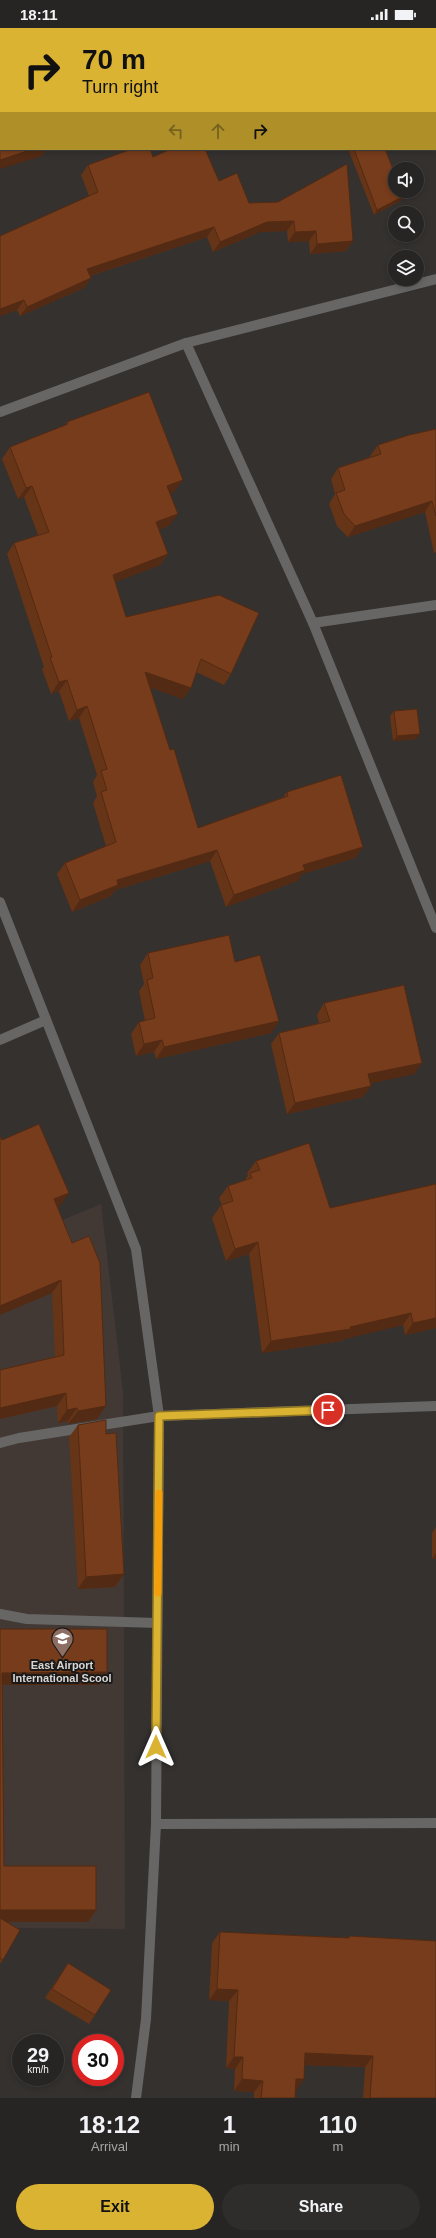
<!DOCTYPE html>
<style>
body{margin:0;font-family:Helvetica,sans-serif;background:#2f2d2b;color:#f1f3f6;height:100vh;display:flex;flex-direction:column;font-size:15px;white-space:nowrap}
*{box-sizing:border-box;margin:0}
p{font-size:13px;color:#a4a5a6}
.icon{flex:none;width:22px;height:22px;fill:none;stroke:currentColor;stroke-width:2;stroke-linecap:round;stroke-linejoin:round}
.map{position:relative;height:2070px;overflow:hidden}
.panel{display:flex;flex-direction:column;background:#272523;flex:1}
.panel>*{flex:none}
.top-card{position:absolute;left:0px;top:0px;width:436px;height:122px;box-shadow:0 2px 6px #0003,0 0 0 1px #434241;background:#dab333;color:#111;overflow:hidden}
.fabs{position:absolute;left:388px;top:134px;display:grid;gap:8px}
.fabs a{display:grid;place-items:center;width:36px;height:36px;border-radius:50%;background:#272523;box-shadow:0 2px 6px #0003,0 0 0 1px #434241;font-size:20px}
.speed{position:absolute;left:12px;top:2006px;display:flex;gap:8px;font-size:20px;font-weight:700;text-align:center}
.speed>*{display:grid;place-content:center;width:52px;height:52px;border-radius:50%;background:#272523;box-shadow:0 2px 6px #0003,0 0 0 1px #434241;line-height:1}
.speed small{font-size:10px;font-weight:400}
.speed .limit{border:6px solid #d22;background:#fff;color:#111}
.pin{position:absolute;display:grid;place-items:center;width:34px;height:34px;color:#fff;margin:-17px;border:2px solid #fff;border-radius:50%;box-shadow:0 1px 4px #0007}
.me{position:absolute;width:44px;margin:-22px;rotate:0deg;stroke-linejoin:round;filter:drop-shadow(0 0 3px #0008)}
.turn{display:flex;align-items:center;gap:14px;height:84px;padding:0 16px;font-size:18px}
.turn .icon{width:52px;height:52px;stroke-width:2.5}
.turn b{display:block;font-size:28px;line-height:34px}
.lanes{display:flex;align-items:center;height:38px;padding:0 16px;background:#0003;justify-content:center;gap:20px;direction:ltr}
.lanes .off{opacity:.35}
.eta{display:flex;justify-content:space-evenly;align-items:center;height:68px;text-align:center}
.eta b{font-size:24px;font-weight:600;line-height:28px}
.cta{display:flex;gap:8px;margin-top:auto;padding:8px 16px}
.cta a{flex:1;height:46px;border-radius:24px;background:#dab333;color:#111;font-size:16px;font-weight:600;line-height:46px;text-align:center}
.cta a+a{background:#2f2d2b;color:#f1f3f6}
.status{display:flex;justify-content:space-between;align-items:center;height:28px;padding:0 20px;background:#272523;direction:ltr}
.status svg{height:11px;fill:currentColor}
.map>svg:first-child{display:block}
</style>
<div class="status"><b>18:11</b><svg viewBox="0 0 49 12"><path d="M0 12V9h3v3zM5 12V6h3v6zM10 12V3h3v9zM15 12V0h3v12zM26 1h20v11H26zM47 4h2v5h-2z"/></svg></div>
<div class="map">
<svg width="436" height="2070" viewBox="0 0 436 2070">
<rect width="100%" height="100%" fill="#34312f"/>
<polygon fill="#423935" points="101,1176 123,1364 125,1901 5,1900 0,1899 0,1218"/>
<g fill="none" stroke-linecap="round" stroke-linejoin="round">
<g stroke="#676665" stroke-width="10">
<polyline points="0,1415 19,1410 159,1388"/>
<polyline points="0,1586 27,1591 157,1595"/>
</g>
<g stroke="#676665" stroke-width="10">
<polyline points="186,315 313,595 436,900"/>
<polyline points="0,384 186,315 436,251"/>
<polyline points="313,595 436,577"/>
<polyline points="0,874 136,1221 159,1388 156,1796 146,1991 136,2070"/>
<polyline points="0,1012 46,992"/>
<polyline points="159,1388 436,1378"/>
<polyline points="156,1796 436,1795"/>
</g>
</g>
<g fill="#663417">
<polygon points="152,0 307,0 307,1 153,1"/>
<polygon points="367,0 436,0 435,1 367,1"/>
<polygon points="348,121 385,121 404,168 400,173 374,187"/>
<polygon points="153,129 219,153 249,175 353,213 346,223 310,226 309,213 288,214 287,203 260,204 213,224 207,209 90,248 91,250 84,260 20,288 17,282 0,288 0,208 89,168 81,147 88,137"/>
<polygon points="67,394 175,463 170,465 170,497 158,502 168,526 160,537 115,554 126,589 231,646 224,657 196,644 183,671 150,659 170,722 198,800 283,769 287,764 363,819 355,830 302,846 297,853 226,879 210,833 115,862 111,868 72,884 57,846 65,835 106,818 93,775 97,768 93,754 97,747 79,690 69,693 59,663 51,666 42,641 44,639 7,526 14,515 38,507 24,469 18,471 2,431 10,419 65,398"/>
<polygon points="436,401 436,524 434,525 425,484 348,509 337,498 329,476 335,466 331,451 338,440 370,429 370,428 378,417"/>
<polygon points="394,683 416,711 393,713 390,688"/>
<polygon points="148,925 235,934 279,993 271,1005 156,1031 154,1024 136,1028 131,1006 139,994 145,993 139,963 144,956 140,937"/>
<polygon points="324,975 422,1035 414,1046 370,1055 371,1058 363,1069 287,1086 271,1016 279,1005 319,995 317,987"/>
<polygon points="2,1112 60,1178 57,1179 97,1391 68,1396 68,1393 58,1395 57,1378 0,1391 0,1342 55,1329 52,1265"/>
<polygon points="256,1133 330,1180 436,1156 436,1300 405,1307 403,1297 344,1311 342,1313 262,1325 249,1226 226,1233 212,1190 221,1177 222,1177 219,1170 228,1158 245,1152 248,1147 247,1145"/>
<polygon points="78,1397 106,1406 124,1546 115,1559 78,1561 69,1409"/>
<polygon points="436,1499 436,1531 432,1531 432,1505"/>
<polygon points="0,1601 107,1644 99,1657 2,1657 4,1838 96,1882 88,1894 7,1894 3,1932 0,1936"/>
<polygon points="220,1904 348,1910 350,1908 436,2070 363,2070 365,2039 305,2037 295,2063 295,2070 254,2070 254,2064 234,2063 235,2041 226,2040 229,1973 209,1972 212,1915"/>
<polygon points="68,1935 95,1987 89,1996 45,1970"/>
</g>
<g fill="#532a13">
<polygon points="377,0 383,0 382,1 376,1"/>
<polygon points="436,72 436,81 435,81 435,73"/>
<polygon points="33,121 47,121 42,128 0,141 0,132"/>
<polygon points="404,168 400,173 374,187 377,182"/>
<polygon points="294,193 287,203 260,204 213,224 220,214 267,194"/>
<polygon points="214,199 207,209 80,251 87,241"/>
<polygon points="316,203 309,213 288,214 295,204"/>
<polygon points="353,213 346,223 310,226 317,216"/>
<polygon points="91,250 84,260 20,288 27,279"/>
<polygon points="24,272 17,282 0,288 0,281"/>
<polygon points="183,452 175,463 159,469 167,458"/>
<polygon points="32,458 24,469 18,471 26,460"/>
<polygon points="432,473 425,484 348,509 355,498"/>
<polygon points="178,486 170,497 148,506 156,494"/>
<polygon points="168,526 160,537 105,558 113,547"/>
<polygon points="145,644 191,660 183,671 137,655"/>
<polygon points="67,652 59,663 51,666 59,654"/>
<polygon points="87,678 79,690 69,693 77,682"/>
<polygon points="420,706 416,711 393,713 397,708"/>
<polygon points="363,819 355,830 302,846 297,853 226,879 234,867 303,837"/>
<polygon points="217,822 210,833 115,862 111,868 72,884 80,872 117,852"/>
<polygon points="279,993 271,1005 156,1031 164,1019"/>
<polygon points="162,1012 154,1024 136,1028 144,1016"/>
<polygon points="422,1035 414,1046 360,1058 368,1046"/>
<polygon points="371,1058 363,1069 287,1086 295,1075"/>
<polygon points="69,1165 60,1178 44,1184 54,1171"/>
<polygon points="258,1214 249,1226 226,1233 235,1221"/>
<polygon points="61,1252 52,1265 0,1287 0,1278"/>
<polygon points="411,1285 403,1297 344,1311 342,1313 262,1325 271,1313 350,1299"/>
<polygon points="436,1290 436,1300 405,1307 413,1295"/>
<polygon points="66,1365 57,1378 0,1391 0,1380"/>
<polygon points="106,1378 97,1391 68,1396 78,1383"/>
<polygon points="77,1380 68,1393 58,1395 67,1382"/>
<polygon points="436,1525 436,1531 432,1531"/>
<polygon points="124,1546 115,1559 78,1561 86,1549"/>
<polygon points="107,1644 99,1657 0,1657 2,1645"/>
<polygon points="0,1882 96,1882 88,1894 0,1894"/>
<polygon points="217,1961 238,1962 229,1973 209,1972"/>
<polygon points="305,2025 373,2028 365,2039 297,2037"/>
<polygon points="234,2029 243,2029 235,2041 226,2040"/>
<polygon points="242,2051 263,2053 254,2064 234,2063"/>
<polygon points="296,2051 304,2051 296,2063 288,2062"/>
</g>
<g fill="#773c1b" stroke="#532a13">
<polygon points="164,0 307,0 307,1 165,1"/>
<polygon points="387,0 436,0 436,72 435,73 435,1 387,1"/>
<polygon points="0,10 1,10 1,121 33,121 0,132"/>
<polygon points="132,121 150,121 153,129 171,121 205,121 219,153 237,145 249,175 278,174 347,136 353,213 317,216 316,203 295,204 294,193 267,194 220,214 214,199 87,241 91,250 27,279 24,272 0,281 0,208 98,164 88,137"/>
<polygon points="354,121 385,121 395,146 395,163 402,163 404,168 377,182"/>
<polygon points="149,364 183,452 167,458 178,486 156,494 168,526 113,547 126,589 219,567 259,585 231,646 201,631 191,660 145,644 170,722 174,721 198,800 288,768 287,764 341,747 363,819 303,837 305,842 234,867 217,822 117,852 118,857 80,872 65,835 116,814 101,764 107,762 101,743 107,741 87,678 77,682 67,652 59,654 50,629 52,629 14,515 49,504 32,458 26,460 10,419 68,396 67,394"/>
<polygon points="436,401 436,488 432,473 355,498 344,486 336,465 345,462 338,440 381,426 378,417 409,407"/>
<polygon points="417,681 420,706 397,708 394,683"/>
<polygon points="229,907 235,934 260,927 279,993 164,1019 162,1012 144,1016 139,994 155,990 147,952 153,950 148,925"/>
<polygon points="404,957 422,1035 368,1046 371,1058 295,1075 279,1005 330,993 324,975"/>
<polygon points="39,1096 69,1165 54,1171 72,1215 89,1208 100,1235 106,1378 78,1383 77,1380 67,1382 66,1365 0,1380 0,1342 64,1327 61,1252 0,1278 0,1108 2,1112"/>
<polygon points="309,1115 330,1180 436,1156 436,1290 413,1295 411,1285 350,1299 351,1301 271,1313 258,1214 235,1221 221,1177 233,1173 228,1158 252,1150 250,1145 260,1142 256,1133"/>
<polygon points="106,1392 106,1406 116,1405 124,1546 86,1549 78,1397"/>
<polygon points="0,1601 107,1601 107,1644 2,1645 4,1838 96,1838 96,1882 0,1882"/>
<polygon points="0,1890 20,1902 3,1932 0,1930"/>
<polygon points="220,1904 349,1910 350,1908 436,1913 436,2070 370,2070 373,2028 305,2025 304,2051 296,2051 295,2070 261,2070 263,2053 242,2051 243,2029 234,2029 238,1962 217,1961"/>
<polygon points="68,1935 111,1962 95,1987 52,1961"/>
</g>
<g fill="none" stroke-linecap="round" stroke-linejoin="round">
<defs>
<polyline id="route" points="156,1719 159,1388 328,1382"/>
</defs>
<use href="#route" stroke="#8e7421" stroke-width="10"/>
<use href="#route" stroke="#dab333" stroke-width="7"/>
<polyline stroke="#f59e0b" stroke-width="7" points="158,1565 159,1465"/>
</g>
<defs>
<symbol id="school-pin" viewBox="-11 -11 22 30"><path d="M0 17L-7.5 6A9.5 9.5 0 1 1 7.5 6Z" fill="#8d6e63" stroke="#1a1918"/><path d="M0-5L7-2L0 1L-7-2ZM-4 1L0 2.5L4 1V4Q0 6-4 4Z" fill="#fff"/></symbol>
</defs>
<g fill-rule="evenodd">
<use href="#school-pin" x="50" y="1598" width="25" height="34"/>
</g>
<g text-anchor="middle" stroke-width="4" stroke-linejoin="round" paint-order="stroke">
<g font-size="11" font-weight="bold" fill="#d9d7d6" stroke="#1a1918">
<text x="62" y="1641">East Airport<tspan x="62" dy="13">International Scool</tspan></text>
</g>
</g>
</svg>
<div class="fabs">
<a><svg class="icon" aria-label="sound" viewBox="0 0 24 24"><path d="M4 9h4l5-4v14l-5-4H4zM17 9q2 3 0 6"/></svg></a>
<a><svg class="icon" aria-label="search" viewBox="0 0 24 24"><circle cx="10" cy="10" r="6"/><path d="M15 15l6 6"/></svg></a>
<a><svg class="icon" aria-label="layers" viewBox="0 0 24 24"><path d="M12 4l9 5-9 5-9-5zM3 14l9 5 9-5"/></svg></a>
</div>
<div class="speed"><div>29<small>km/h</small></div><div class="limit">30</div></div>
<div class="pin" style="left:328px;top:1382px;background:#d93025"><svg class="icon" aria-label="arrive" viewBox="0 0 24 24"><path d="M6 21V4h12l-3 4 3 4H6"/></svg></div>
<svg class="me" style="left:156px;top:1719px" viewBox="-20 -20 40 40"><path d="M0-17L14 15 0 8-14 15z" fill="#dab333" stroke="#fff" stroke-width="4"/></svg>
<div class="top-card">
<div class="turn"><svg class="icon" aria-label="right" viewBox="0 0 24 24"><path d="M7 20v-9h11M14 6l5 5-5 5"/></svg><div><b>70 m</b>Turn right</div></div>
<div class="lanes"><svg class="icon off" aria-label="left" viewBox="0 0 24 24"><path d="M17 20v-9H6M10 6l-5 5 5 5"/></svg><svg class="icon off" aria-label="ahead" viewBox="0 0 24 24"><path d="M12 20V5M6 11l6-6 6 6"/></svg><svg class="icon" aria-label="right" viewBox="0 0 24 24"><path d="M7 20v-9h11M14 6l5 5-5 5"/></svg></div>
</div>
</div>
<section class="panel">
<div class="eta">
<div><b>18:12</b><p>Arrival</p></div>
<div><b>1</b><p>min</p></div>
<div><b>110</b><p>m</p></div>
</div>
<div class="cta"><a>Exit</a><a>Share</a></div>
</section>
